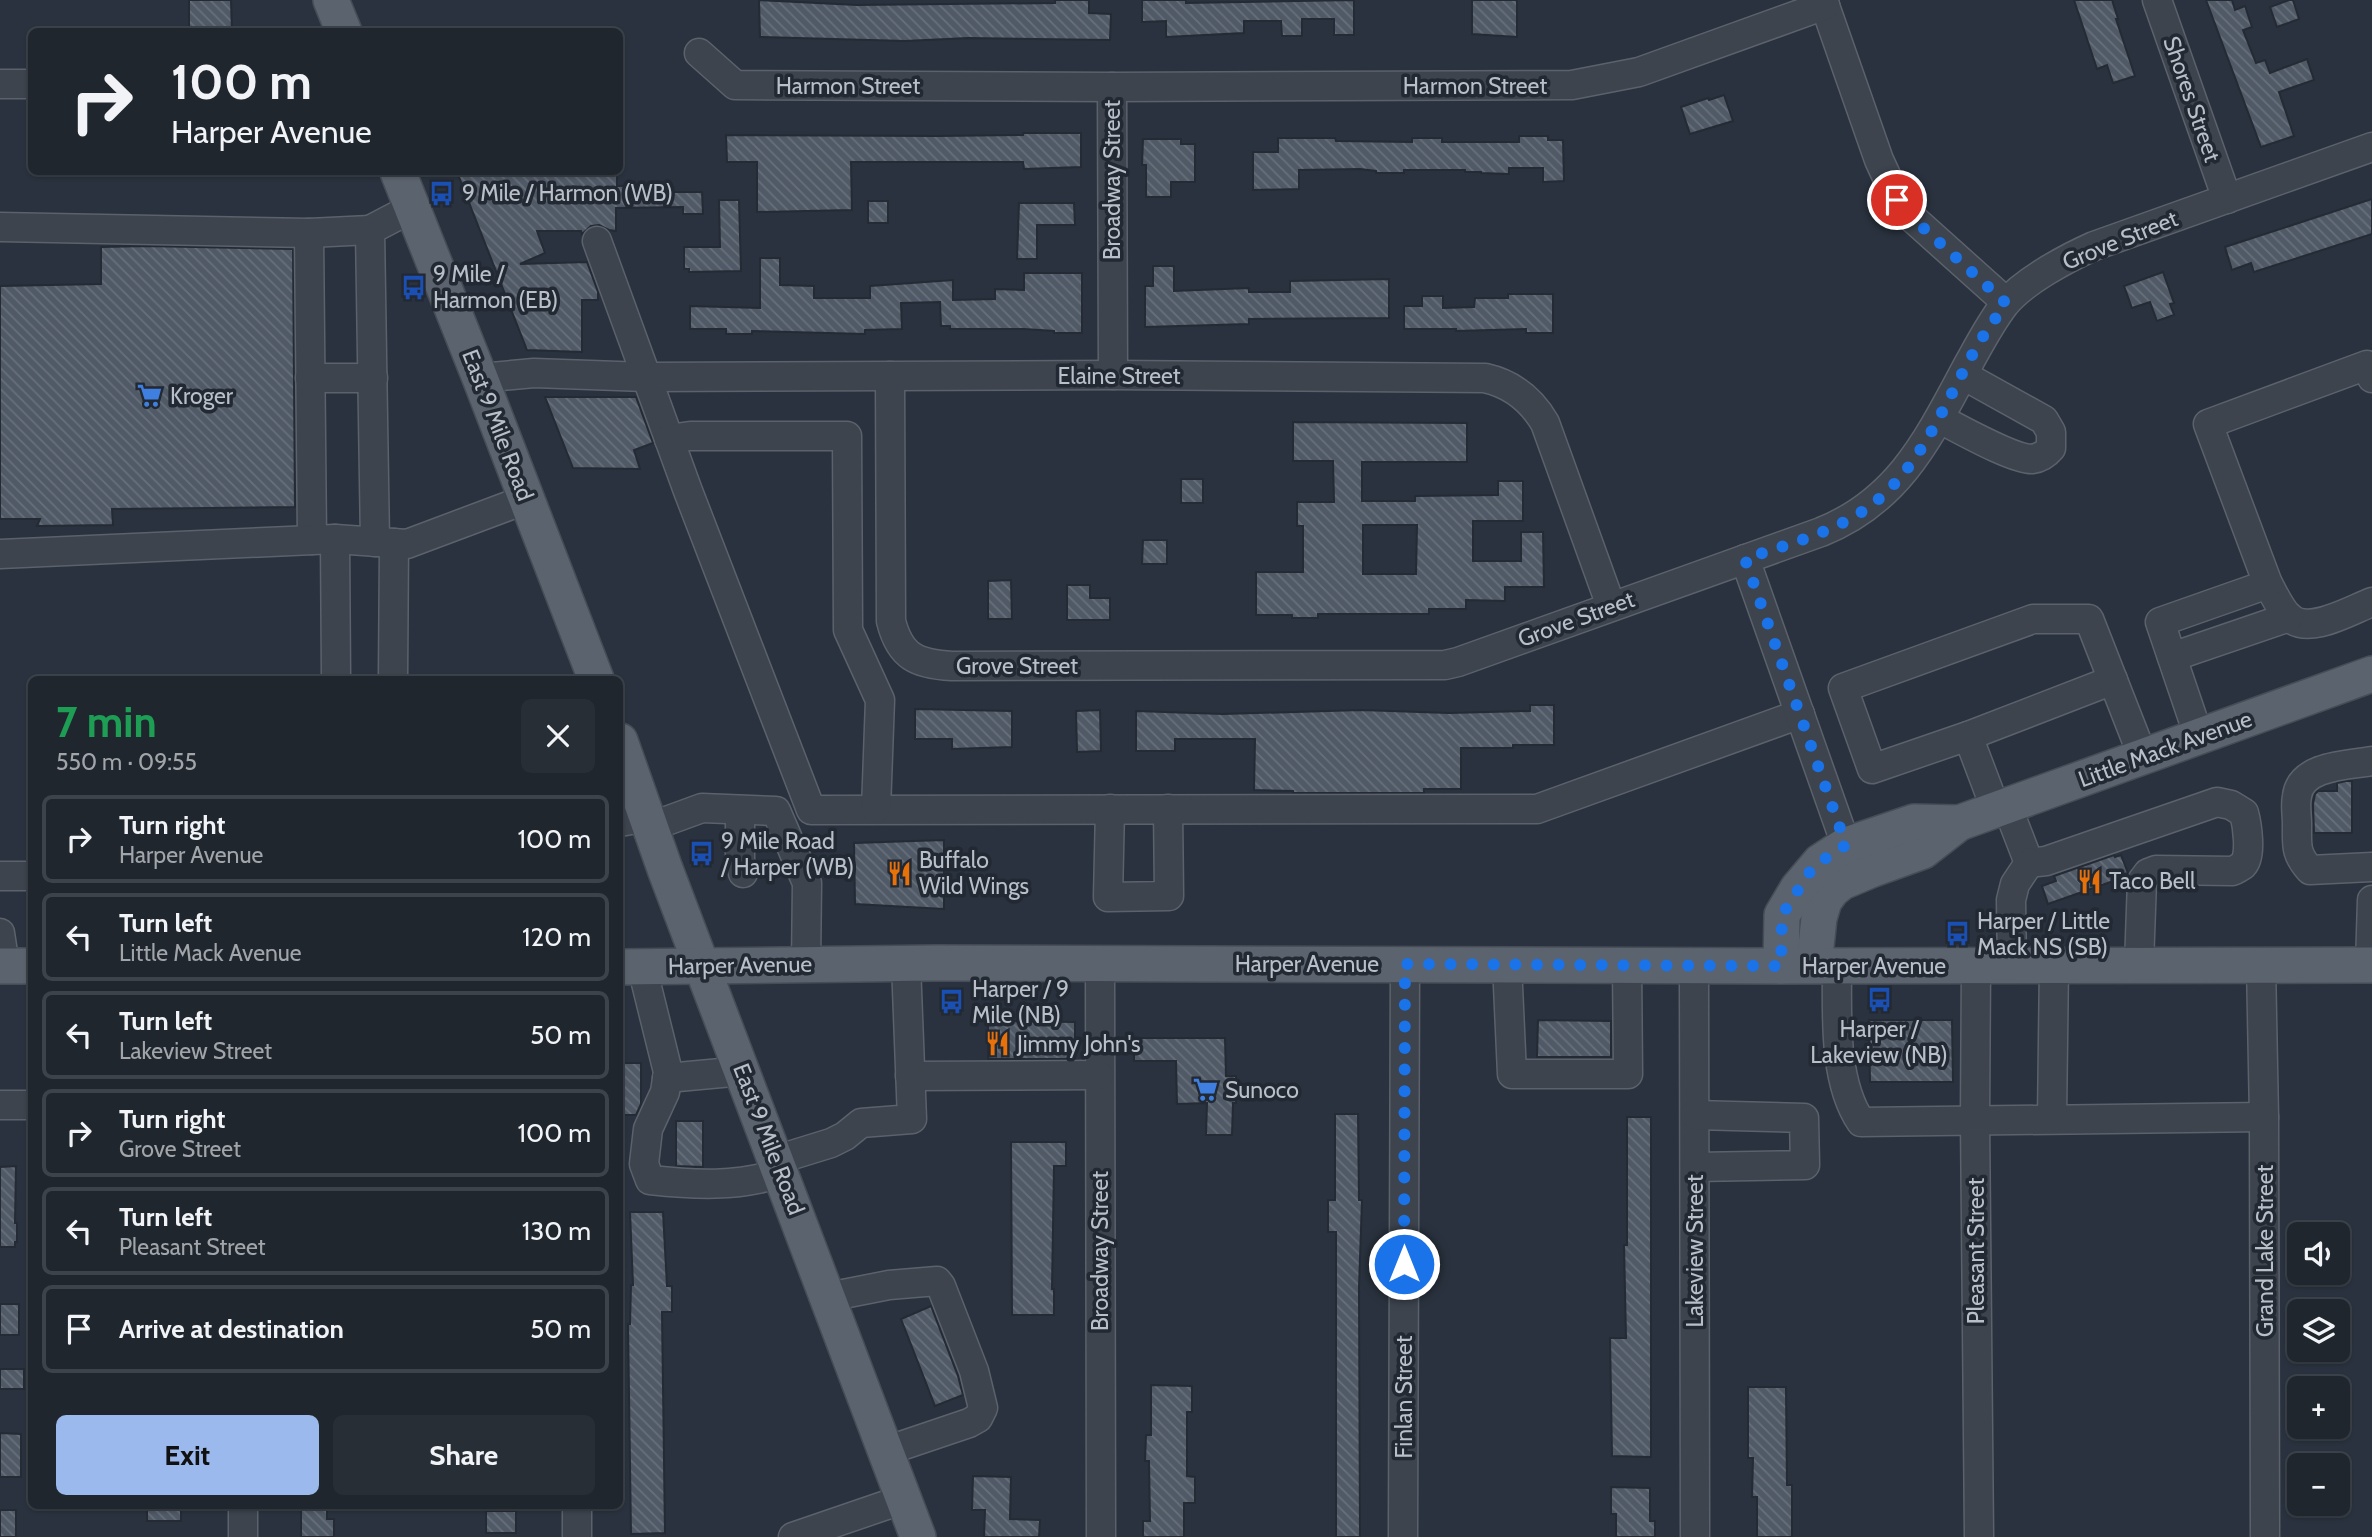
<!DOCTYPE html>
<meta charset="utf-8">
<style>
body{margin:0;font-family:Cabin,sans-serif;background:#272e36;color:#f1f3f6;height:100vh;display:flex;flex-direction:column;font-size:26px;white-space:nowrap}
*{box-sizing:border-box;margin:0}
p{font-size:23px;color:#a1a5aa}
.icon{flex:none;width:38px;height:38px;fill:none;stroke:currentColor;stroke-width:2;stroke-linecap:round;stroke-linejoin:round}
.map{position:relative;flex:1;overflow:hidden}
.drawer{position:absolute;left:28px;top:676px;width:595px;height:833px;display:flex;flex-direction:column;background:#1f262e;border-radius:10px;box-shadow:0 2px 5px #0004,0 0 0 2px #3c434a}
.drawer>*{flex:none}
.guide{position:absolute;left:28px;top:28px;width:595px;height:147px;border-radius:10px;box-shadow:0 2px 5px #0004,0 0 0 2px #3c434a;background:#1f262e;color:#f1f3f6;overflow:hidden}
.controls{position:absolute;left:2287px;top:1222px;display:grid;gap:14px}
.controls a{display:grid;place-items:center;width:63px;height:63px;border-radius:10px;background:#1f262e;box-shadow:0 2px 5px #0004,0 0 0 2px #3c434a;font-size:35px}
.pin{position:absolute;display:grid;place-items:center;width:60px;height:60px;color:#fff;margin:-30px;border:4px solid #fff;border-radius:50%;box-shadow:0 2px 7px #0007}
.me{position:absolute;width:77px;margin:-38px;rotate:0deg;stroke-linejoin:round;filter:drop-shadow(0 0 5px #0008)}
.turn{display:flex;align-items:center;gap:24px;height:147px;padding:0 28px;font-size:32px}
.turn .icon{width:91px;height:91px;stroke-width:2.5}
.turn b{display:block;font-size:49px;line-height:60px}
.round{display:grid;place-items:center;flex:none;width:74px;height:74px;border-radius:10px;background:#272e36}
.headline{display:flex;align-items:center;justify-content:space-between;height:119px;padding:0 28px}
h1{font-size:42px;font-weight:700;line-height:52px;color:#1e9e55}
.cta{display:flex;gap:14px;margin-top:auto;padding:14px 28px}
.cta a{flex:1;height:80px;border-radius:10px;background:#9bb9ec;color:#111;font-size:28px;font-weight:700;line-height:80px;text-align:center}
.cta a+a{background:#272e36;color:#f1f3f6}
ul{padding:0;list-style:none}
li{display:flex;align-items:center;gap:21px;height:88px;margin:0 14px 10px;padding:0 14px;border:4px solid #3c434a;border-radius:10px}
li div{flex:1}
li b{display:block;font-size:26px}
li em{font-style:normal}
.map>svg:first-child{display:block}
</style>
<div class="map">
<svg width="2372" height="1537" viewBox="0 0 2372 1537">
<defs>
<pattern id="building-back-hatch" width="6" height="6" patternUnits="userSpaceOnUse" patternTransform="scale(1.75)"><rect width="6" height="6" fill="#505966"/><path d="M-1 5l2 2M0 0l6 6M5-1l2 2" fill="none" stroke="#676f7b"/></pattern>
</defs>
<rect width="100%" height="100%" fill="#29323e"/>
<g fill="url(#building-back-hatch)" stroke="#242b35" stroke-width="2" fill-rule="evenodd">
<polygon points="189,0 231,0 232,32 189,32"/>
<polygon points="759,0 857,5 1055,3 1055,0 1089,0 1089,13 1111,14 1110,40 968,38 905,41 760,37"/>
<polygon points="1142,0 1186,0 1186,3 1354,0 1354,35 1334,35 1334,19 1302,19 1302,36 1282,36 1281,21 1244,21 1244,33 1166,37 1166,21 1142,22"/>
<polygon points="1472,0 1517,0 1517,37 1472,34"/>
<polygon points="2074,0 2112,0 2118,19 2116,19 2135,76 2113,83 2107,65 2097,69"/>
<polygon points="2206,0 2232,0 2235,10 2245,6 2252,27 2243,30 2256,63 2265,60 2270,73 2307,59 2314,80 2279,92 2294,136 2261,147"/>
<polygon points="2289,0 2293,0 2299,19 2277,27 2270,7"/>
<polygon points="1724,95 1733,121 1690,134 1681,107 1708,98 1709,100"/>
<polygon points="1023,133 1081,133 1081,167 1024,169 1023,162 851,162 852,210 757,212 757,162 727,162 726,135 937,136 1023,135"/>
<polygon points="1519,136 1548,136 1548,140 1563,140 1564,181 1543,182 1543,168 1509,168 1509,174 1481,173 1481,172 1465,172 1465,170 1404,170 1404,173 1376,173 1376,171 1360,169 1299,170 1299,189 1253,190 1253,152 1278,152 1278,138 1335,138 1336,141 1412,142 1412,138 1442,138 1442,142 1519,142"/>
<polygon points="1143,139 1181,139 1181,144 1195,144 1195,182 1171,182 1171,197 1146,197 1146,165 1142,165"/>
<polygon points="457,172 617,172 617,186 665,185 665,192 702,192 703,214 683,214 683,207 616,208 616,231 609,230 599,225 591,226 582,234 581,231 537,231 545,253 520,264 587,262 598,292 598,300 582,300 582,352 527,350"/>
<polygon points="2372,199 2372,234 2254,272 2251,263 2232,270 2225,247"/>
<polygon points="719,200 739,200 741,271 689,272 689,269 684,269 684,247 720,247"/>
<rect x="868" y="201" width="20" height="22"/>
<polygon points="1019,203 1074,203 1075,225 1037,225 1037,259 1017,259"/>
<polygon points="147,246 293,249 295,507 112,509 113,525 37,526 40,519 0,519 0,286 101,284 101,247"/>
<polygon points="760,258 780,258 780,285 814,286 814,298 870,298 870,286 953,280 953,300 995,299 995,289 1024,290 1024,273 1082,273 1082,333 1054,333 1054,331 1024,329 950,329 950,326 941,326 940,302 901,303 902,329 865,330 865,334 752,331 752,334 726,334 726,329 690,329 690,306 760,308"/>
<polygon points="1153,266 1174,266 1174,291 1249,288 1249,292 1290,292 1290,281 1389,279 1389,318 1249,319 1249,324 1145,327 1145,286 1153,286"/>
<polygon points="2163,272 2174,303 2170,304 2174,315 2157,321 2150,302 2132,308 2124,286"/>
<polygon points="1508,294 1553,294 1553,333 1526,333 1526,329 1456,331 1456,329 1404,329 1404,306 1422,306 1422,296 1443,296 1443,308 1474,307 1475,298 1508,298"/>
<polygon points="545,397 636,397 653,443 634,450 640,469 573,468"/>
<path d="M1293 422 1467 423V462H1362V501H1415V496L1498 495V481H1523V521H1473V561H1521V532H1543L1544 587H1505V601L1466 600V609H1429V614H1318V618H1292V615H1256V572H1303V526H1297V502H1334L1333 461H1293ZM1363 525H1417L1416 574H1363Z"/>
<rect x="1181" y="479" width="22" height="24"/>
<polygon points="1143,540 1167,540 1167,564 1142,564"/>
<polygon points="1011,580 1012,619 988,619 988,581"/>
<polygon points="1067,585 1090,585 1090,598 1110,598 1110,620 1067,620"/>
<polygon points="1530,705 1554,705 1554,745 1513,745 1513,748 1461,748 1461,789 1424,789 1424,793 1293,793 1293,791 1254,790 1255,739 1175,739 1175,751 1136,751 1136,711 1223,714 1361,710 1449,713 1530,711"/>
<polygon points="915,709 1012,711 1012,747 952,749 952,739 915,739"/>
<polygon points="1100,710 1101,751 1077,752 1076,711"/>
<polygon points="2346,781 2352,781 2352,833 2314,833 2313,804 2315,794 2318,791 2337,791 2337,783"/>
<polygon points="944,840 944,909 855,904 854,843"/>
<polygon points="2114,855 2115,857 2121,855 2128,873 2121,875 2122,878 2048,904 2042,886 2056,881 2054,876"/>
<polygon points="1538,1020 1611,1021 1611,1057 1537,1057"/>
<polygon points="1869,1020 1952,1020 1953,1082 1870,1082"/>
<polygon points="988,1021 1075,1022 1075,1059 988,1059"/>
<polygon points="1134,1038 1225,1038 1226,1076 1236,1076 1236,1103 1233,1103 1232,1135 1206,1135 1207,1103 1177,1104 1176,1061 1134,1061"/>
<polygon points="620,1063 641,1063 641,1104 636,1115 620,1115"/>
<polygon points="1335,1114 1358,1114 1359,1200 1362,1200 1359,1288 1360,1537 1336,1537 1336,1232 1328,1232 1328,1200 1335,1200"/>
<polygon points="1627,1117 1651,1117 1651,1457 1612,1456 1610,1338 1626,1338 1624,1245 1627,1245"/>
<polygon points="676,1121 703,1121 703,1167 676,1166"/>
<polygon points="1011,1142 1066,1142 1066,1166 1054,1166 1052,1289 1054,1289 1054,1315 1012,1315"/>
<polygon points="16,1166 15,1223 17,1223 17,1242 15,1242 15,1247 0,1247 0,1167"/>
<polygon points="630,1212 663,1212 667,1286 672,1286 672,1312 662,1312 665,1533 631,1534 628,1324 630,1324 631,1285 633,1285"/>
<rect x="0" y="1304" width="19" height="31"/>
<polygon points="931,1306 958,1376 963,1395 935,1406 901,1319"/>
<rect x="0" y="1369" width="24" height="20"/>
<polygon points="1151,1385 1192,1386 1192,1412 1187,1412 1187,1476 1195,1477 1195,1503 1184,1503 1184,1537 1143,1537 1143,1521 1150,1521 1149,1461 1145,1461 1146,1435 1151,1435"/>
<polygon points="1748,1387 1786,1387 1787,1485 1792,1485 1792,1537 1757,1537 1757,1497 1752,1497 1753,1458 1748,1458"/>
<polygon points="0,1433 21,1434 21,1477 0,1477"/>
<polygon points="973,1476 1011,1477 1010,1519 1040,1520 1039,1537 984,1537 985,1510 972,1510"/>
<polygon points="1611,1487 1650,1488 1650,1521 1655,1521 1655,1537 1616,1537 1616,1514 1611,1514"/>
<rect x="147" y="1505" width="34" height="16"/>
<polygon points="301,1505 327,1505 327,1519 334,1519 334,1537 301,1537"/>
<rect x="0" y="1510" width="16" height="27"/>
<rect x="486" y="1511" width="30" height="22"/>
</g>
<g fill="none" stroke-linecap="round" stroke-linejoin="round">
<defs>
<g id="minor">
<polyline points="1823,0 1879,160 1897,199 1909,215 2006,302"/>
<polyline points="2157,0 2227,199"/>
<polyline points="699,53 735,85 1112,87 1572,85 1639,72 1825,5"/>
<polyline points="0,84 32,84"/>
<polyline points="1112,87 1113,375"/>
<polyline points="0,227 309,233 370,230"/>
<polyline points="309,233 312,540"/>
<polyline points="597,241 688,491 811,810 1537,809 1800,714"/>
<path d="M890 376 891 621C900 657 917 664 952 666L1445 665 1458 662 1821 532C1901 500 1930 435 1969 363 1980 343 1991 322 2005 304 2024 281 2067 258 2094 246L2372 147"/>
<polyline points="310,378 373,378"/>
<path d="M480 378 534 373 646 377 1113 375 1485 378C1512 384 1531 399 1545 423L1611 606"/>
<path d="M1940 419C1960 429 2012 459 2032 459 2040 458 2046 454 2051 448V432L2044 420 1963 375"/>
<polyline points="669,439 690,436 847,436 848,630 880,700 876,809"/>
<polyline points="335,539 336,679"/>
<polyline points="375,542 370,230 412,208"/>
<polyline points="0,554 335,539 407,544 527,499"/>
<polyline points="1745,559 1846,845"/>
<path d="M2268 584C2274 594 2280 609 2289 617 2308 636 2351 610 2372 602"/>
<polyline points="2172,657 2289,617"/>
<polyline points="393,679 394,543"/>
<polyline points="1968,736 2113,680"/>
<polyline points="2199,737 2160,622 2268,584 2208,424 2367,365 2372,378"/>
<path d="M2372 761C2349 765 2301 765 2297 796 2295 805 2297 815 2297 824 2297 846 2295 853 2310 870L2372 867"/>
<polyline points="2007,806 2029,863"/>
<polyline points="1110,809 1108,897 1169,896 1168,809"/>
<polyline points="740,810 740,860 743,873"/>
<polyline points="1996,810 1968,736 1872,769 1843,688 2033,619 2089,619 2143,757"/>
<polyline points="620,822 647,817"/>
<polyline points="650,827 702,808 776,811 807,883 806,964"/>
<path d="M2029 863 2046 861 2217 802 2231 805 2244 813C2247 824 2252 856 2243 865 2243 865 2234 871 2233 871L2156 870 2148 873 2142 881 2139 964"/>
<polyline points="0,876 32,876"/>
<polyline points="0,933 5,966"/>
<polyline points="1100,964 1101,1537"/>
<polyline points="1507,964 1512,1074 1628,1074 1627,964"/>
<polyline points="2261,964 2264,1117 2265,1537"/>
<polyline points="1694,965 1695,1537"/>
<polyline points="1976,965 1975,1119 1979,1537"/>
<polyline points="2012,965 2011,900 2015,884 2029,863"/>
<polyline points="2370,965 2372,900"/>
<path d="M1837 966C1837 1014 1833 1081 1861 1122L2264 1117"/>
<path d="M642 967 668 1072 665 1092 648 1129 644 1164 650 1180C696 1185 736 1187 781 1173"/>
<polyline points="910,1076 1099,1075"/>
<polyline points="667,1078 743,1071"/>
<polyline points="0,1105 32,1105"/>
<polyline points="1695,1115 1804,1118 1805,1165 1695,1167"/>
<polyline points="2052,1118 2054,965"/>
<polyline points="776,1160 831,1143 845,1136 861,1123 912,1119 906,964"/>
<polyline points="828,1297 889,1285 937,1281 941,1286 974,1371 983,1408 978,1418 969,1423 886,1451"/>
<polyline points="243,1505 243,1537"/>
<polyline points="577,1505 577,1537"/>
<polyline points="793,1537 904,1499"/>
<polyline points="1403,1537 1405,964"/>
</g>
<g id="major">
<polyline points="331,0 344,32"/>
<polyline points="398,172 480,378 596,679"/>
<polyline points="620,741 665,869 918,1537"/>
<polyline points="1814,965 1819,918 1824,901 1832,890 1842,882 1873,869 1923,851 1959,823 2372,674"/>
<polyline points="0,966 32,966"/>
<polyline points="1781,966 1782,915 1798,888 1820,862 1846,845 1914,822 1959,823"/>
<polyline points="620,967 935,963 1781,966 2372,965"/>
</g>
</defs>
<use href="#minor" stroke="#5b626c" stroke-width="31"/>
<use href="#major" stroke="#464d57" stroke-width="38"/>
<use href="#minor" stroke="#3d444e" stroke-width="28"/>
<use href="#major" stroke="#5b636e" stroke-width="35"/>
</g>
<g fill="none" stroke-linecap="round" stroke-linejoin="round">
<path stroke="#1a73e8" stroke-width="12" stroke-dasharray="0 21.6" d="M1404 1264 1405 964 1781 966 1782 915 1809 873 1820 862 1846 845 1745 559C1787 544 1833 533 1869 507 1925 465 1947 395 1982 338 1990 326 1998 315 2006 303L1909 215 1897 200"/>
</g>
<defs>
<symbol id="bus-bare" viewBox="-9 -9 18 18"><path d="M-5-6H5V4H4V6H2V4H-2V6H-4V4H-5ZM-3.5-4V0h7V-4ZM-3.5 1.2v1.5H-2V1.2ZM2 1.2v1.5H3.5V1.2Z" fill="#1a4fb4" stroke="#222933" stroke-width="2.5" paint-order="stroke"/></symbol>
<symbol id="supermarket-bare" viewBox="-9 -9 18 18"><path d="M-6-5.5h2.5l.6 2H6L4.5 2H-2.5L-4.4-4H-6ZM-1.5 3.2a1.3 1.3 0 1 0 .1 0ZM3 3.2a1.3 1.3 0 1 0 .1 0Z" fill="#3f7fe0" stroke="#222933" stroke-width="2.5" paint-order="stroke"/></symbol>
<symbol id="restaurant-bare" viewBox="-9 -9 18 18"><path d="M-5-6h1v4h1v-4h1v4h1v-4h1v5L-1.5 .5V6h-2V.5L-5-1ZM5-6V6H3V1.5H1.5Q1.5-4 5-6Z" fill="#e8710a" stroke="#222933" stroke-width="2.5" paint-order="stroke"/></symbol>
</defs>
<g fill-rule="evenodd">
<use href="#bus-bare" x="424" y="176" width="35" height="35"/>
<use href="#bus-bare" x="396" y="270" width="35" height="35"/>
<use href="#supermarket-bare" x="132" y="378" width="35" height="35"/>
<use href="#bus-bare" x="684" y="836" width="35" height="35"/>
<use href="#restaurant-bare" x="882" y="856" width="35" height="35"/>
<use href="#restaurant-bare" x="2072" y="864" width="35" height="35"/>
<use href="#bus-bare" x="1940" y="916" width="35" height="35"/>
<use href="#bus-bare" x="1862" y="982" width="35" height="35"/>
<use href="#bus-bare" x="934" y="984" width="35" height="35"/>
<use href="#restaurant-bare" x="980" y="1026" width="35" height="35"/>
<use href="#supermarket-bare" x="1188" y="1072" width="35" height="35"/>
</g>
<g text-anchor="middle" stroke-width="7" stroke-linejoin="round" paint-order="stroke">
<g font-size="23" fill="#b9bfc9" stroke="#222933">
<text x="848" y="94">Harmon Street</text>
<text x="1475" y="94">Harmon Street</text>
<text transform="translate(2192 99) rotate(71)" y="8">Shores Street</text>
<text transform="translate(1112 180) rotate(-90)" y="8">Broadway Street</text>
<text transform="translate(2120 240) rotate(-22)" y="8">Grove Street</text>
<text x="1119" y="384">Elaine Street</text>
<text transform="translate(498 425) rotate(69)" y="8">East 9 Mile Road</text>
<text transform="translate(1576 619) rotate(-20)" y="8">Grove Street</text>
<text x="1017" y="674">Grove Street</text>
<text transform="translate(2165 749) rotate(-20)" y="8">Little Mack Avenue</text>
<text x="1307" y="972">Harper Avenue</text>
<text transform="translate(740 965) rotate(-1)" y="8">Harper Avenue</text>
<text x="1874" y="974">Harper Avenue</text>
<text transform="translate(769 1139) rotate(69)" y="8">East 9 Mile Road</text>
<text transform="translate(1100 1251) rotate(-90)" y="8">Broadway Street</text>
<text transform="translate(1695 1251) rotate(-90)" y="8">Lakeview Street</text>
<text transform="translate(1976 1251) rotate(-90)" y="8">Pleasant Street</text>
<text transform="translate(2265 1251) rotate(-90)" y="8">Grand Lake Street</text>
<text transform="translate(1404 1397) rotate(-90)" y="8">Finlan Street</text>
</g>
<g font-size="23" fill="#b9bfc9" stroke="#222933" text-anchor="start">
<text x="462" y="201">9 Mile / Harmon (WB)</text>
<text x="433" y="282">9 Mile /<tspan x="433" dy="26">Harmon (EB)</tspan></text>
<text x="170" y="404">Kroger</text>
<text x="721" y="849">9 Mile Road<tspan x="721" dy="26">/ Harper (WB)</tspan></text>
<text x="919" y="868">Buffalo<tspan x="919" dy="26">Wild Wings</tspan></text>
<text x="2109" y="889">Taco Bell</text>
<text x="1977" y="929">Harper / Little<tspan x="1977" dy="26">Mack NS (SB)</tspan></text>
<text x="972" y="997">Harper / 9<tspan x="972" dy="26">Mile (NB)</tspan></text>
<text x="1879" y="1037" text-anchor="middle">Harper /<tspan x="1879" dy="26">Lakeview (NB)</tspan></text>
<text x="1017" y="1052">Jimmy John's</text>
<text x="1225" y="1098">Sunoco</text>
</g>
</g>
</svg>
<div class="controls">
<a><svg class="icon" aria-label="sound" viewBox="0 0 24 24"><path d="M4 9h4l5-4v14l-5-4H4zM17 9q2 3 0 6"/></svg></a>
<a><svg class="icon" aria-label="layers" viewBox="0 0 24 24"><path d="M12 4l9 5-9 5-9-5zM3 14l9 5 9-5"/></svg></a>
<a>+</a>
<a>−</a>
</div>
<div class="pin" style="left:1897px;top:200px;background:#d93025"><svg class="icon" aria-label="arrive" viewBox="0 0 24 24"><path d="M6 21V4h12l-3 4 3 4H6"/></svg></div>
<svg class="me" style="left:1404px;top:1264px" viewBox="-20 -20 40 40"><circle r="17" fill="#1a73e8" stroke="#fff" stroke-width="3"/><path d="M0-11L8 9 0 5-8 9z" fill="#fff"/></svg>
<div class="guide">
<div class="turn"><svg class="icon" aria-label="right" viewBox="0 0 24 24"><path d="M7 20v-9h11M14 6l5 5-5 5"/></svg><div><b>100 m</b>Harper Avenue</div></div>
</div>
<section class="drawer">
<div class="headline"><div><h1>7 min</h1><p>550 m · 09:55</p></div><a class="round"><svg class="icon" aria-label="close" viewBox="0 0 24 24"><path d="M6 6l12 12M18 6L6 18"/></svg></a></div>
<ul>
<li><svg class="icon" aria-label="right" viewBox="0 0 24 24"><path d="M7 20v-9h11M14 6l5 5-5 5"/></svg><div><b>Turn right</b><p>Harper Avenue</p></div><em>100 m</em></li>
<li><svg class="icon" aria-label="left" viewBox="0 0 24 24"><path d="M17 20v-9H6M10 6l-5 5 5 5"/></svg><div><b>Turn left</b><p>Little Mack Avenue</p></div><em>120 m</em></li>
<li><svg class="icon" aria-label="left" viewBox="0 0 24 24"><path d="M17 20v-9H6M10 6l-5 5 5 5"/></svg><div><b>Turn left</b><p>Lakeview Street</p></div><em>50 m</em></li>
<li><svg class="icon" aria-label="right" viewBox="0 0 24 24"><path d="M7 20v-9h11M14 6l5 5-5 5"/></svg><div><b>Turn right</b><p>Grove Street</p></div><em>100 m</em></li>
<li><svg class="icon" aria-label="left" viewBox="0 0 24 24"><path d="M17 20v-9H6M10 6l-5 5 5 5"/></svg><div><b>Turn left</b><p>Pleasant Street</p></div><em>130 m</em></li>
<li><svg class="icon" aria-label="arrive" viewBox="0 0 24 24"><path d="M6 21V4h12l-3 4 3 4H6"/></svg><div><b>Arrive at destination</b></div><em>50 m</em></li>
</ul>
<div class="cta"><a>Exit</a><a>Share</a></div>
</section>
</div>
